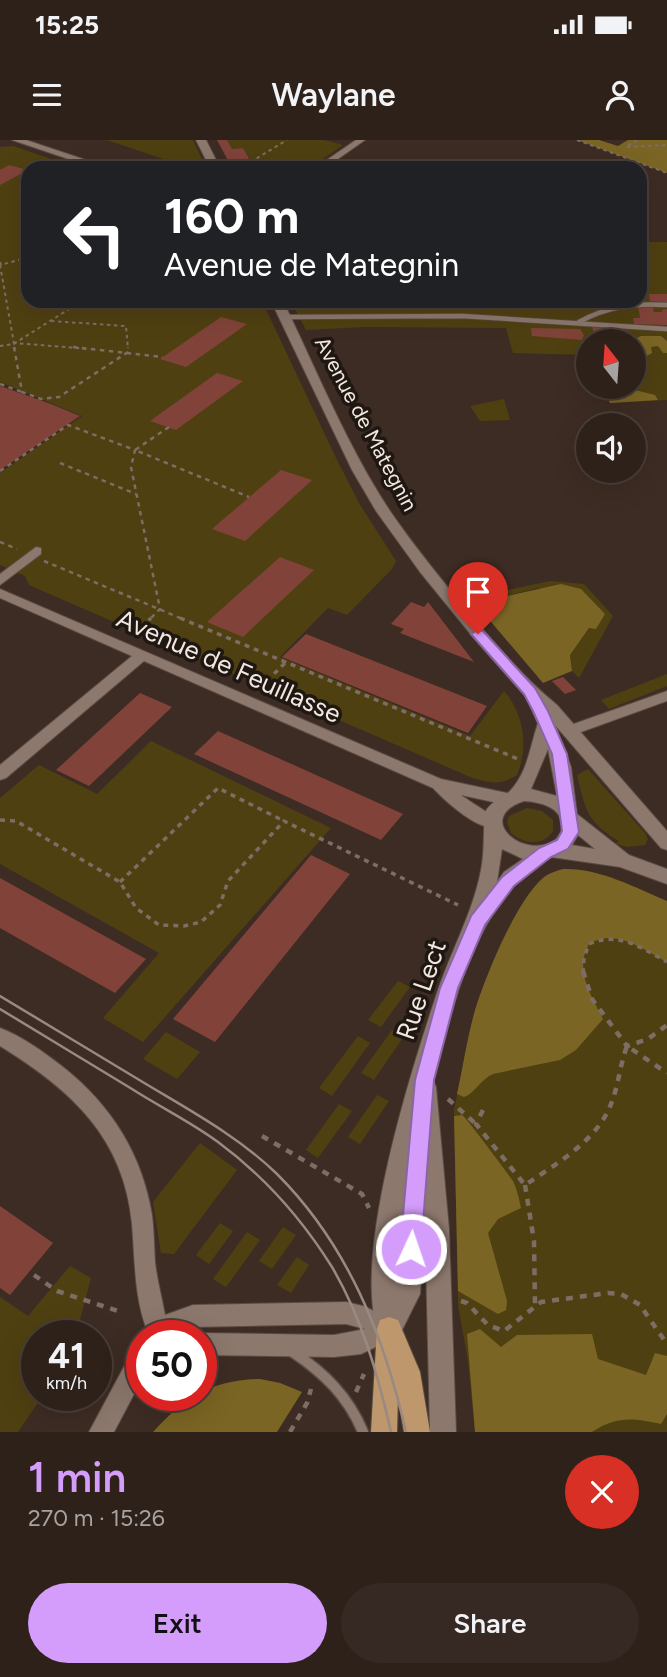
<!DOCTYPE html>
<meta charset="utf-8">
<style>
body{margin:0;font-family:Figtree,sans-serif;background:#362923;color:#f1f3f6;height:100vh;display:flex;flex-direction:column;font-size:26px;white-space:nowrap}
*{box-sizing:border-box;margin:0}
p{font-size:23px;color:#a7a3a2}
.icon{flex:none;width:38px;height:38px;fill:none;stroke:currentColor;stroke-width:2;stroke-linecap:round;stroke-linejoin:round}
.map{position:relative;height:1292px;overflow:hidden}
.drawer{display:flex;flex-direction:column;background:#2e211a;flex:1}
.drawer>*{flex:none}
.hud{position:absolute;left:21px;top:21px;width:626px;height:147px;border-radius:21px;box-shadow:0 7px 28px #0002,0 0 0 2px #493e39;background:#202124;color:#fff;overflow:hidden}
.needle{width:46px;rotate:343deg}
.tools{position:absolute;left:576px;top:189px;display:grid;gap:14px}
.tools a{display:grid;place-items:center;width:70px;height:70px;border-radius:50%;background:#2e211a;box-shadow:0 7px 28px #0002,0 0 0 2px #493e39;font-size:35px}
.speed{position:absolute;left:21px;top:1180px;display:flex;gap:14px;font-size:35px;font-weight:700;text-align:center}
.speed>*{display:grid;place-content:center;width:91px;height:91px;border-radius:50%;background:#2e211a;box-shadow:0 7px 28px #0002,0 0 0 2px #493e39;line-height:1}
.speed small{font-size:18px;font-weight:400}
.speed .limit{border:10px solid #d22;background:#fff;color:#111}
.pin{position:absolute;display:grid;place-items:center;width:60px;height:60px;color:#fff;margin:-72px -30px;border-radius:50% 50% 50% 0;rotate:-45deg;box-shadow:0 0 7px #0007}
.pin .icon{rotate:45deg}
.me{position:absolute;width:77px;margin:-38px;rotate:3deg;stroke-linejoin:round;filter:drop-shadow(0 0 5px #0008)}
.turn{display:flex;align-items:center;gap:24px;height:147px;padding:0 28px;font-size:32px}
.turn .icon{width:91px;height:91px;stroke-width:2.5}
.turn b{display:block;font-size:49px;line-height:60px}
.round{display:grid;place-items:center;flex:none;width:74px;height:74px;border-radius:37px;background:#362923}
.overview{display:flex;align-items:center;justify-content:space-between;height:119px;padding:0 28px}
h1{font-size:42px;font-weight:600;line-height:52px;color:#d49cfb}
.action{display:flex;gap:14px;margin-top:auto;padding:14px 28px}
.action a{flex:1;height:80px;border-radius:42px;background:#d49cfb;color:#111;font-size:28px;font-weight:600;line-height:80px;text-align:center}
.action a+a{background:#362923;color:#f1f3f6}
.status{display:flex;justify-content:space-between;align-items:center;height:49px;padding:0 35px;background:#2e211a;direction:ltr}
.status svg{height:19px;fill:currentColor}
header{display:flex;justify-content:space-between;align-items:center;height:91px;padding:0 28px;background:#2e211a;font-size:32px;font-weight:600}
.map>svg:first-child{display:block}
</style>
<div class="status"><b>15:25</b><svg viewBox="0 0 49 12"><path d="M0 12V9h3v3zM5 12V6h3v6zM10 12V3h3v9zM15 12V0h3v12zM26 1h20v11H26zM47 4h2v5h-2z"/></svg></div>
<header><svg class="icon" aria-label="menu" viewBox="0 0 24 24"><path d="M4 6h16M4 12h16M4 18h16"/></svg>Waylane<svg class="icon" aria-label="person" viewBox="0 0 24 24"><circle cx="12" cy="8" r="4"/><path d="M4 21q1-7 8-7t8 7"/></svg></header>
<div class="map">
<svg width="667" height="1292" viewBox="0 0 667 1292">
<rect width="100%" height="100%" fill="#3d2c23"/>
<g fill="#4f4011">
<polygon points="107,0 193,0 206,28 190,28"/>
<polygon points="227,0 324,0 343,5 310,28 242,28 238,21 250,19 243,8 232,9"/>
<path d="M13 6 78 28H28V161L263 163 336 318 359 363 396 421 392 429 347 475 328 468 280 517 470 596 504 551C524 574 529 607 517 635 500 646 488 643 470 637L29 445 25 436 0 425V333L82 276 0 242V7Z"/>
<polygon points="641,102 667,102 667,260 610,263 603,247 634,247 634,201 588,201 588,215 513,213 506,188 365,187 306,190 291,161 640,161"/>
<polygon points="504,259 510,280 480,281 470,266"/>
<polygon points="550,441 584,444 613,476 579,538 572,531 570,515 590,487 539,448 475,463 471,458"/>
<polygon points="667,534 667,546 609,569 601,560"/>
<polygon points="151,601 331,688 143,902 103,878 159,813 0,724 0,658 39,625 97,654"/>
<path d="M588 629 645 693 648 699 645 705 628 707 615 704 619 701C587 683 585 668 577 635Z"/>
<path d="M527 668 542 671 553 680V691C543 707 524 704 511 693L507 682 509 676Z"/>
<path d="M563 729C599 728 634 747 667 761V1292H475L468 1221 458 1165 454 970 474 873 510 788 542 739Z"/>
<polygon points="398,841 410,847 381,887 368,880"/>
<polygon points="392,890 404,896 374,940 361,933"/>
<polygon points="166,892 200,912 177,939 143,919"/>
<polygon points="358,896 370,903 332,956 319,948"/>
<polygon points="377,955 389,961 360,1004 348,997"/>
<polygon points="339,964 352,971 318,1018 306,1010"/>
<polygon points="200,1003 237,1030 174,1114 161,1113 153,1062"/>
<polygon points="220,1083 233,1091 209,1124 196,1115"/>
<polygon points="283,1087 296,1095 272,1129 259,1121"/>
<polygon points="247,1092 260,1100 226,1147 213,1139"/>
<polygon points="297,1117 309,1125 291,1153 277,1145"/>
<polygon points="70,1126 91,1138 76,1195 37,1195 37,1255 43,1255 18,1292 0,1292 0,1157 28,1176"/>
</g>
<g fill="#7b6524">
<polygon points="577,0 599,0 618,6 628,0 667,0 667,33"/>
<polygon points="641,196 661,196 667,201 667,213 663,213 658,206 651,207 652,213 634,223 634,201 630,201"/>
<polygon points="603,247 623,247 655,255 658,260 610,263"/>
<polygon points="561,444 581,449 605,474 596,489 589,488 570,515 572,531 543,543 475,463"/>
<path d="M563 729C599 728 634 747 667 761V822C644 810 615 787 589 804 574 830 591 855 603 879L576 910 560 920 493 934C480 940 474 954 464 957L457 954C463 927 467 899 474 874 484 839 516 761 543 738 549 733 556 731 563 729Z"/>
<path d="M462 975C466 977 508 1034 513 1041 517 1049 519 1059 521 1068L498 1079 488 1093 507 1161 506 1170 498 1174 458 1151 454 976Z"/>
<path d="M480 1189 501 1207 517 1195 592 1194 598 1219 646 1235 655 1213 667 1216V1274L661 1284C633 1278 617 1276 592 1292H475L467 1194Z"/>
<path d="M260 1239 280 1243 302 1252 277 1292H153C185 1257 212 1240 260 1239Z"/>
</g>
<g fill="#814339">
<polygon points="217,0 227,0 232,9 243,8 250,20 238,21 242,28 232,28"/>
<polygon points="9,25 28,30 0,45 0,30"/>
<polygon points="649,154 667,154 667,162 650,161"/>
<polygon points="638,166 653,167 654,172 663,172 661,170 667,169 667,185 634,184 633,178 640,178"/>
<polygon points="221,177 247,184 186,227 160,219"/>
<polygon points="592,185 610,186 613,201 595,201"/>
<polygon points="531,188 580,189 584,195 582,200 532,196"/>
<polygon points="217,233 243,241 176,290 150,281"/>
<polygon points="0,246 51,264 80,276 0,330"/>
<polygon points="281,330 312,340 245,401 212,389"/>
<polygon points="280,417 314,430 243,497 207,482"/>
<polygon points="411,462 424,467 428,462 474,522 400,493 404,489 391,484"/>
<polygon points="306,494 487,566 468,593 282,517"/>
<polygon points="563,537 576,550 565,554 552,541"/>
<polygon points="140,553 172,567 89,646 56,630"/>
<polygon points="218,591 403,674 381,700 194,614"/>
<polygon points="311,715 350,734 215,902 173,879"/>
<polygon points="0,738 146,819 115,853 0,788"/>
<polygon points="0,1066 53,1103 10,1155 0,1148"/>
</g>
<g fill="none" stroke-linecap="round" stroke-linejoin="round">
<defs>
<g id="service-far1">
<polyline points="284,177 462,176 667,189"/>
<path d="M579 182C608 166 634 163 667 165"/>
</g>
<path id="service" d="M293 1212C324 1233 348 1256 363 1292"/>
<g id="minor">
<polygon points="356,0 365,0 325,28 315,28"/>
<polygon points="36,407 41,408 41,414 0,445 0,434"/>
<path d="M0 449 441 639 507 653 515 659 507 665 461 655C470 662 495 676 500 683L498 687C480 693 445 661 433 648L144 521 6 638 0 640V625L132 516 0 458Z"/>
<polygon points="667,551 667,561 570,596 562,591 565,587"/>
<path d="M0 888C22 896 45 913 63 927 111 965 142 1014 152 1075 154 1090 154 1107 155 1122 157 1140 162 1158 165 1175L193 1165 346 1162 363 1166 397 1181 400 1189 397 1197 361 1214 334 1217 201 1215V1195H195L201 1193 334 1195 365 1189 346 1184 193 1187 170 1195H149C134 1161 135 1120 132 1084 124 997 70 949 0 906Z"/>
<polygon points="142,1205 142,1239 114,1292 89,1292 134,1208"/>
</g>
<g id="secondary">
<polygon points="12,0 26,0 110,28 95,28"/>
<polygon points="196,0 206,0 220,28 210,28"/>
<path d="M271 161H283C317 231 347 306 390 371 414 406 441 439 468 472 496 505 524 538 557 565L667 691V710L661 708 555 585 571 627 577 674 629 715 667 729V744L620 727 551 717C540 725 526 733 517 743 467 796 452 872 433 940L436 947 449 1089 456 1292H430L425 1082 420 1154 398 1198 389 1201 380 1198C349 1122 412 928 438 850 452 809 473 772 481 730 485 710 483 691 485 672 492 660 502 659 510 651 528 632 530 606 538 583L526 557 473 497 420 432 376 371 352 330ZM548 609 557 656 531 649ZM524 661C540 662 562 667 562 686 562 692 560 696 555 700 524 721 473 678 524 661ZM578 695 595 709 572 705ZM502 709 523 719 504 732 497 742Z"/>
</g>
<polygon id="primary" points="389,1177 398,1180 420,1232 430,1292 404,1292 398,1256 397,1292 371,1292 377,1189 380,1180"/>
</defs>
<use href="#service-far1" stroke="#5a4b43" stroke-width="6"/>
<use href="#service" stroke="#5a4b43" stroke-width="13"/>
<use href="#minor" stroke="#5a4b43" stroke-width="2"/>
<use href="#secondary" stroke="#5a4b43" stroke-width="2"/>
<use href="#primary" stroke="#5a4b43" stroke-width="2"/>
<g stroke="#7d6d65" stroke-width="2" stroke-dasharray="3.5 3.5" stroke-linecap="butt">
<polyline points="577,0 667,33"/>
<polyline points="637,0 626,7 667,5"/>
<polyline points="248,28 249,23 287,0"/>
<polyline points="0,122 1,125 28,117"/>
<polyline points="0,125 15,209"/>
<polyline points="82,161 15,203 89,209"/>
<polyline points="51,181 126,186 128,209"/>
<polyline points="0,206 15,204"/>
</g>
<g stroke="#7d6d65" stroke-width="2.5" stroke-dasharray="4.5 4.5" stroke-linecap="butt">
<polyline points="14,207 22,252 41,259 59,257 128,212 128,207"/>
<polyline points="73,207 163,217"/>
<polyline points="0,244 22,252"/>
<polyline points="169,287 135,310 249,357"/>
<polyline points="60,323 136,354"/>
<polyline points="0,331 68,285 135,310 131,327 160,469 149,480"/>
<polyline points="0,402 17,409"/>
<polyline points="44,421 185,480"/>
</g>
<g stroke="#7d6d65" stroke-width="3.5" stroke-dasharray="5 5" stroke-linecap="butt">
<polyline points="180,478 518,619"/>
<polyline points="134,494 151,478"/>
<polyline points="260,548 286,522"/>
<polyline points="0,680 16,681 120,742 136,768 159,785 184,786 201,782 220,765 228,741 284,681 458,765"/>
<polyline points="120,742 218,648 284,681"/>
<path d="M583 833 584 818 589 804C618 791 642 808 667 822"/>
</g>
<g stroke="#7d6d65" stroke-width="4.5" stroke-dasharray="7 7" stroke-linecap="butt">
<polyline points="583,831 592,859 627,906 648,899 667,885"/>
<polyline points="448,959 476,984"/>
<path d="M483 970 476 984 525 1045C556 1024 597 1001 611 964 618 947 620 925 627 906L667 933"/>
<polyline points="262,996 362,1054 369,1068"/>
<polyline points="525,1045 534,1101 535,1164"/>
<polyline points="34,1135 57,1151 118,1171"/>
<polyline points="461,1161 467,1163 488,1185 504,1191 541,1162 608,1153 621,1154 640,1165 667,1204"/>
<polyline points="356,1252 364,1234"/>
<polyline points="290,1292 307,1263 311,1249"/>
</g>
<use href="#service-far1" stroke="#8c786d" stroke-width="4.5"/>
<use href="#service" stroke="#8c786d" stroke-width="10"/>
<use href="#minor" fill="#8c786d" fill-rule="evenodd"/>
<use href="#secondary" fill="#8c786d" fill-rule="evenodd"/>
<use href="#primary" fill="#be976c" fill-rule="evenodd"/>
<g stroke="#988a82" stroke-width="2.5">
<path d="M0 856C49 885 97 915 146 944 191 971 239 997 277 1034 348 1105 384 1196 406 1292"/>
<path d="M0 869C44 896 88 922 132 949 160 967 191 982 218 1002 264 1036 302 1079 332 1127 362 1178 378 1235 391 1292"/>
</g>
</g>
<polygon fill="#d49cfb" stroke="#8a65a3" stroke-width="2" points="478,490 483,491 535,548 548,571 567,614 579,692 568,709 551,717 514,746 485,785 458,848 434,940 421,1109 418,1116 411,1119 403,1116 400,1109 415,940 440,848 471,776 502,737 539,708 557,700 562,691 552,614 533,571 524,554 471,494"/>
<g text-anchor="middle" stroke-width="7" stroke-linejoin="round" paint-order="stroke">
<g font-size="21" fill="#f3e7e1" stroke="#1e1712">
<text transform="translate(366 284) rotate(62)" y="7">Avenue de Mategnin</text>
</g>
<g font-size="26" fill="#f3e7e1" stroke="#1e1712">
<text transform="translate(229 526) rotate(24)" y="9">Avenue de Feuillasse</text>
<text transform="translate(421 850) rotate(-71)" y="9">Rue Lect</text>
</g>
</g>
</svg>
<div class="tools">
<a><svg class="needle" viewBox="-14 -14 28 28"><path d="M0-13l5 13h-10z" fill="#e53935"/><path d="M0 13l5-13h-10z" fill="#a7a3a2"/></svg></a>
<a><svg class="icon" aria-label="sound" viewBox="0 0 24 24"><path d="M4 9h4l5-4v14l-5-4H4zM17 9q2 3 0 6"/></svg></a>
</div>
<div class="speed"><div>41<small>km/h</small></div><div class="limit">50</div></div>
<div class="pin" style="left:478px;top:494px;background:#d93025"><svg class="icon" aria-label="arrive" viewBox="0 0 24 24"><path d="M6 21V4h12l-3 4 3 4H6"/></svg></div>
<svg class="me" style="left:411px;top:1109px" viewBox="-20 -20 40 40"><circle r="17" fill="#d49cfb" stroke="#fff" stroke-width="3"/><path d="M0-11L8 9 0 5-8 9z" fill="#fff"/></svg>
<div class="hud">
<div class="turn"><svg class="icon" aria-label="left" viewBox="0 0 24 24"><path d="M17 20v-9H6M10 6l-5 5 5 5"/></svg><div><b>160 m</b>Avenue de Mategnin</div></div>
</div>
</div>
<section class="drawer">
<div class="overview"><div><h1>1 min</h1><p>270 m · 15:26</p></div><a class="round" style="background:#d93025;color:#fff"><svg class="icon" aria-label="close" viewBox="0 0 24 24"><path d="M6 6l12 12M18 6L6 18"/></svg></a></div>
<div class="action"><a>Exit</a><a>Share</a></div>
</section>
